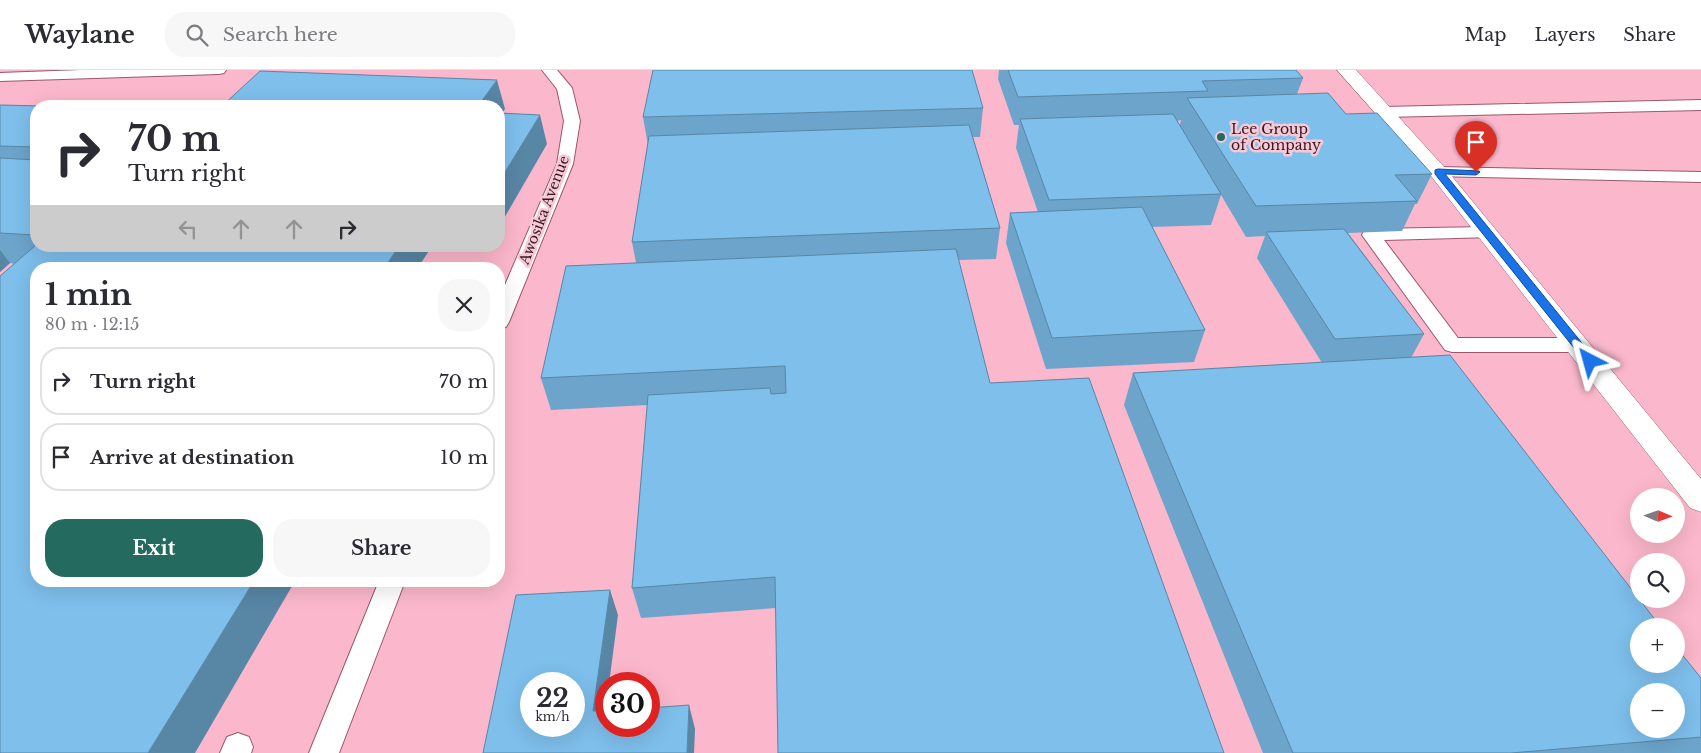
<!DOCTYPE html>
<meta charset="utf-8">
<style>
body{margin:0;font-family:"Libre Baskerville",serif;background:#f7f7f7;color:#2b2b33;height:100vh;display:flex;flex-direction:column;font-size:19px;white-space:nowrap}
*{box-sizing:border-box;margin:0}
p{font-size:16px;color:#7c7c81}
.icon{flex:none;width:28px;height:28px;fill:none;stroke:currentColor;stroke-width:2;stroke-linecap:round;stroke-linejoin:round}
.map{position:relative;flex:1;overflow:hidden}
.panel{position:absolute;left:30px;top:192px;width:475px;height:325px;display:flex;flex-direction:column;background:#fff;border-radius:20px;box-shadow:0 5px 20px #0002}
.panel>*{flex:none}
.hud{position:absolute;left:30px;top:30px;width:475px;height:152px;border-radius:20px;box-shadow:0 5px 20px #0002;background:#fff;color:#2b2b33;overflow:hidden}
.needle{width:32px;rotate:92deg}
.buttons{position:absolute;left:1630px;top:418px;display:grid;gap:10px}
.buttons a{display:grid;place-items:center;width:55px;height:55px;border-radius:50%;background:#fff;box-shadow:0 5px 20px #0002;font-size:25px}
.speed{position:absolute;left:520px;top:602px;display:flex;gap:10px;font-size:25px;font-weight:700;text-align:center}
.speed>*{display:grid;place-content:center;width:65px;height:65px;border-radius:50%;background:#fff;box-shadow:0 5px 20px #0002;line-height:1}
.speed small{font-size:12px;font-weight:400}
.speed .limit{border:8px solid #d22;background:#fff;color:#111}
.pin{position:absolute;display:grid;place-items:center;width:42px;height:42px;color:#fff;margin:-51px -21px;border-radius:50% 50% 50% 0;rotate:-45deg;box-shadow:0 0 5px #0007}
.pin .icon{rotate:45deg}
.me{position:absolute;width:55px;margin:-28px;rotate:321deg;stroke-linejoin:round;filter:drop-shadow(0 0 4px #0008)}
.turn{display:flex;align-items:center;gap:18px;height:105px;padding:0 15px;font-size:22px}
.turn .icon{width:65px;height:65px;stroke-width:2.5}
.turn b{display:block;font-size:35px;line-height:42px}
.lanes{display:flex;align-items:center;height:48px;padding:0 15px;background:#0003;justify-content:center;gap:25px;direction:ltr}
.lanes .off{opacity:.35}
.round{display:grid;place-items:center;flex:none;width:52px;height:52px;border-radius:20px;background:#f7f7f7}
.summary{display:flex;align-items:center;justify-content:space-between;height:85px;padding:0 15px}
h1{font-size:30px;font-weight:700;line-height:38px}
.button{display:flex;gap:10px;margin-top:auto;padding:10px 15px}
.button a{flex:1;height:58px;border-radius:20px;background:#246a5e;color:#fff;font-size:20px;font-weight:700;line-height:58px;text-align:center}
.button a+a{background:#f7f7f7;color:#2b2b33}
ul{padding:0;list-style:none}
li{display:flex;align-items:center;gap:15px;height:68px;margin:0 10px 8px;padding:0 5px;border:2px solid #e1e1e2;border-radius:20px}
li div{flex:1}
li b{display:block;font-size:19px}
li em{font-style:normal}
header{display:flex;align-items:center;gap:30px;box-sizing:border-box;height:70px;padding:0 25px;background:#fff;border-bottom:1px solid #e1e1e2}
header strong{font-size:24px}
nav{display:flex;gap:28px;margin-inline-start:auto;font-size:18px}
.search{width:350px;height:45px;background:#f7f7f7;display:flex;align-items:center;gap:12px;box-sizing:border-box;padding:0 18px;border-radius:20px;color:#7c7c81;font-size:19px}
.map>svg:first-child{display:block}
</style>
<header>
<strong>Waylane</strong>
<div class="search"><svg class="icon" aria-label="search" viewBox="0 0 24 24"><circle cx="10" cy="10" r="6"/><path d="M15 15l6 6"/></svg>Search here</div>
<nav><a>Map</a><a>Layers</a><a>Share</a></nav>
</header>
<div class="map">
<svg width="1701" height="683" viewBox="0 0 1701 683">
<rect width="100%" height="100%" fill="#f7c8d5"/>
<path fill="#fbb7cb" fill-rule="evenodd" d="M0 0H1701V683H0ZM36 36H499V176H36ZM36 199H499V511H36ZM1639 426H1676V464H1639ZM1639 491H1676V529H1639ZM1639 556H1676V594H1639ZM531 614H574V656H531ZM606 614H649V656H606ZM1639 621H1676V659H1639Z"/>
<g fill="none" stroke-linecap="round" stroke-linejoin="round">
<defs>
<g id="lane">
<polygon points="81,0 226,0 224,3 219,4 0,11 0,3"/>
<polygon points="542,0 557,0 572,18 580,51 573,94 509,252 506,257 499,259 499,229 557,94 564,51 557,19"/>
<polygon points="1701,30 1701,40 1384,47 1378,45 1376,42 1378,39 1384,37"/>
<polygon points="1438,97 1701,102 1701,112 1432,106 1430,102 1432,98"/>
<polygon points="1487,157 1493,159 1496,163 1493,167 1384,170 1458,268 1577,268 1584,270 1587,275 1584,280 1577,282 1452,282 1445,280 1362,165 1364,161 1371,159"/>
<polygon points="379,511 405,511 339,683 309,683"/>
<polygon points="238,663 249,667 253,677 251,683 220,683 227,667"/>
</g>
<polygon id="street" points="1337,0 1356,0 1445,98 1701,409 1701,442 1690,438 1431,106"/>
</defs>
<use href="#lane" stroke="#9b576d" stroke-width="2"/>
<use href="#street" stroke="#9b576d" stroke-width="1"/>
<use href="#lane" fill="#fff" fill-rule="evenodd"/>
<use href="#street" fill="#fff" fill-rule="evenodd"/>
</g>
<g fill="#6ca4cb" fill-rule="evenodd">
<path d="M999 0H1296L1303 8 1297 24 1346 44 1432 104 1417 134H1415L1402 161 1348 163 1424 264 1411 288 1701 608V683H1263L1124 335 1133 303 1322 293 1257 188 1265 166 1246 167 1221 125 1211 155 1152 157 1205 260 1194 292 1046 299 1006 173 1010 143 1038 142 1016 78 1019 55H1014L998 9ZM1181 50 1180 55 1177 51Z"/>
<polygon points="0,35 36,36 36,176 432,176 417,199 36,199 15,194 10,193 0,202"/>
<polygon points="983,38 980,67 973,67 1000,158 996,189 959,190 776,538 641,548 632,518 648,335 551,340 541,308 636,193 632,172 648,75 643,47"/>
</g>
<g fill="#5886a5">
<polygon points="497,10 505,39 499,47 499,36 478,36"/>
<polygon points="540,45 547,74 499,157 499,112"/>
<polygon points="399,176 432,176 417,199 384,199"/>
<polygon points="0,180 10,193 0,202"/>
<polygon points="254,511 295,511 195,683 148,683"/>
<polygon points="610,520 618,545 609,614 606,614 606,636 603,665 593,641"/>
<polygon points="689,635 695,659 694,683 687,683"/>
</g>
<g fill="#7ebfec" stroke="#5886a5" fill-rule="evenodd">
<polygon points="653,0 972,0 983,38 643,47"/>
<polygon points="1008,0 1296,0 1303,8 1202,11 1208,21 1018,27"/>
<polygon points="260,1 497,10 478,36 222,36"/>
<polygon points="1328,23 1346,44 1377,43 1432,104 1395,105 1417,131 1256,136 1187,28"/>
<polygon points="0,35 44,36 36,36 36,77 0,76"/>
<polygon points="499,43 540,45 499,112"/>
<polygon points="1173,44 1221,124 1049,130 1020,49"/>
<polygon points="969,55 1000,158 632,172 649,66"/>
<polygon points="0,88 36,90 36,165 0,163"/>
<polygon points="1142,137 1205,260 1052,268 1010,143"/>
<polygon points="1344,159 1424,264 1335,269 1266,162"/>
<polygon points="36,175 36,176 399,176 384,199 36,199 36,511 254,511 148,683 0,683 0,206"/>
<polygon points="956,179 990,313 1089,308 1224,683 778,683 775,507 632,518 648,325 770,318 771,324 786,323 785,296 541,308 566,196"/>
<path d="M1450 285 1660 556H1639V594H1676V577L1701 608V667L1511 683H1293L1133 303ZM1639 621H1676V659H1639Z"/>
<path d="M610 520 593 641 606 640V656H649V638L689 635 687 683H483L516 525ZM531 614H574V656H531Z"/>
</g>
<polygon fill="#1a73e8" stroke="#114b97" points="1438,99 1479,101 1480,102 1476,105 1445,104 1594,288 1595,291 1594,293 1586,293 1435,104 1435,100"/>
<circle fill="#246a5e" stroke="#f7c8d5" stroke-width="2" cx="1221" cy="67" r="5"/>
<g text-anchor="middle" stroke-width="5" stroke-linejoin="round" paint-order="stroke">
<g font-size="14" fill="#351922" stroke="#f7c8d5" text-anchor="start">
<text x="1231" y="64">Lee Group<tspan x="1231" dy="16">of Company</tspan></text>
</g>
<g font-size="14" fill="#351922" stroke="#f7c8d5">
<text transform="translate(544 140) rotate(-69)" y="5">Awosika Avenue</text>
</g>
</g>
</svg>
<div class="buttons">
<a><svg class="needle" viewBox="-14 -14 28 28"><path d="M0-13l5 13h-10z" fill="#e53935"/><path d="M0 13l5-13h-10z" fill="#7c7c81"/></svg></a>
<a><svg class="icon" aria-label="search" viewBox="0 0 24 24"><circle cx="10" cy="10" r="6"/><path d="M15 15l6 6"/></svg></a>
<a>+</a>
<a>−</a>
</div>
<div class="speed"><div>22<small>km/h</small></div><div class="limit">30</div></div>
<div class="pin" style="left:1476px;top:102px;background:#d93025"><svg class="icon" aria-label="arrive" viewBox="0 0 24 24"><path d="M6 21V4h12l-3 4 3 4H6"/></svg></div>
<svg class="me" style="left:1590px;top:291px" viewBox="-20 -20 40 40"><path d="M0-17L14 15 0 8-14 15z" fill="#1a73e8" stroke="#fff" stroke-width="4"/></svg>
<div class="hud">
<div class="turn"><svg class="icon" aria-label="right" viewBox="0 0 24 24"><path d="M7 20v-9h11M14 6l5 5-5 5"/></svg><div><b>70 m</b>Turn right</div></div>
<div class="lanes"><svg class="icon off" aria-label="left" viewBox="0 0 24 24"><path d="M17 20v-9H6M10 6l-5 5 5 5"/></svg><svg class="icon off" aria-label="ahead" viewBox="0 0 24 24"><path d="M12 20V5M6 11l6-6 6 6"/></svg><svg class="icon off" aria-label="ahead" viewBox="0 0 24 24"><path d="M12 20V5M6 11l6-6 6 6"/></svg><svg class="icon" aria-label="right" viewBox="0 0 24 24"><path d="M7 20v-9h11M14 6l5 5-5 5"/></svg></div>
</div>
<section class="panel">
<div class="summary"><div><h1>1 min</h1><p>80 m · 12:15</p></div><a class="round"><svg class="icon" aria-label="close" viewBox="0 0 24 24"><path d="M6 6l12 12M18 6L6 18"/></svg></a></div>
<ul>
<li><svg class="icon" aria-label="right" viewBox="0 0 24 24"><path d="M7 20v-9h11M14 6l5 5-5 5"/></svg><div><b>Turn right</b></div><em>70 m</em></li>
<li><svg class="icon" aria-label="arrive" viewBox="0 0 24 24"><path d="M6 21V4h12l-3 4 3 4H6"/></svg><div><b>Arrive at destination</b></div><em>10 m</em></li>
</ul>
<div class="button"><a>Exit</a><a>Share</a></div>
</section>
</div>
